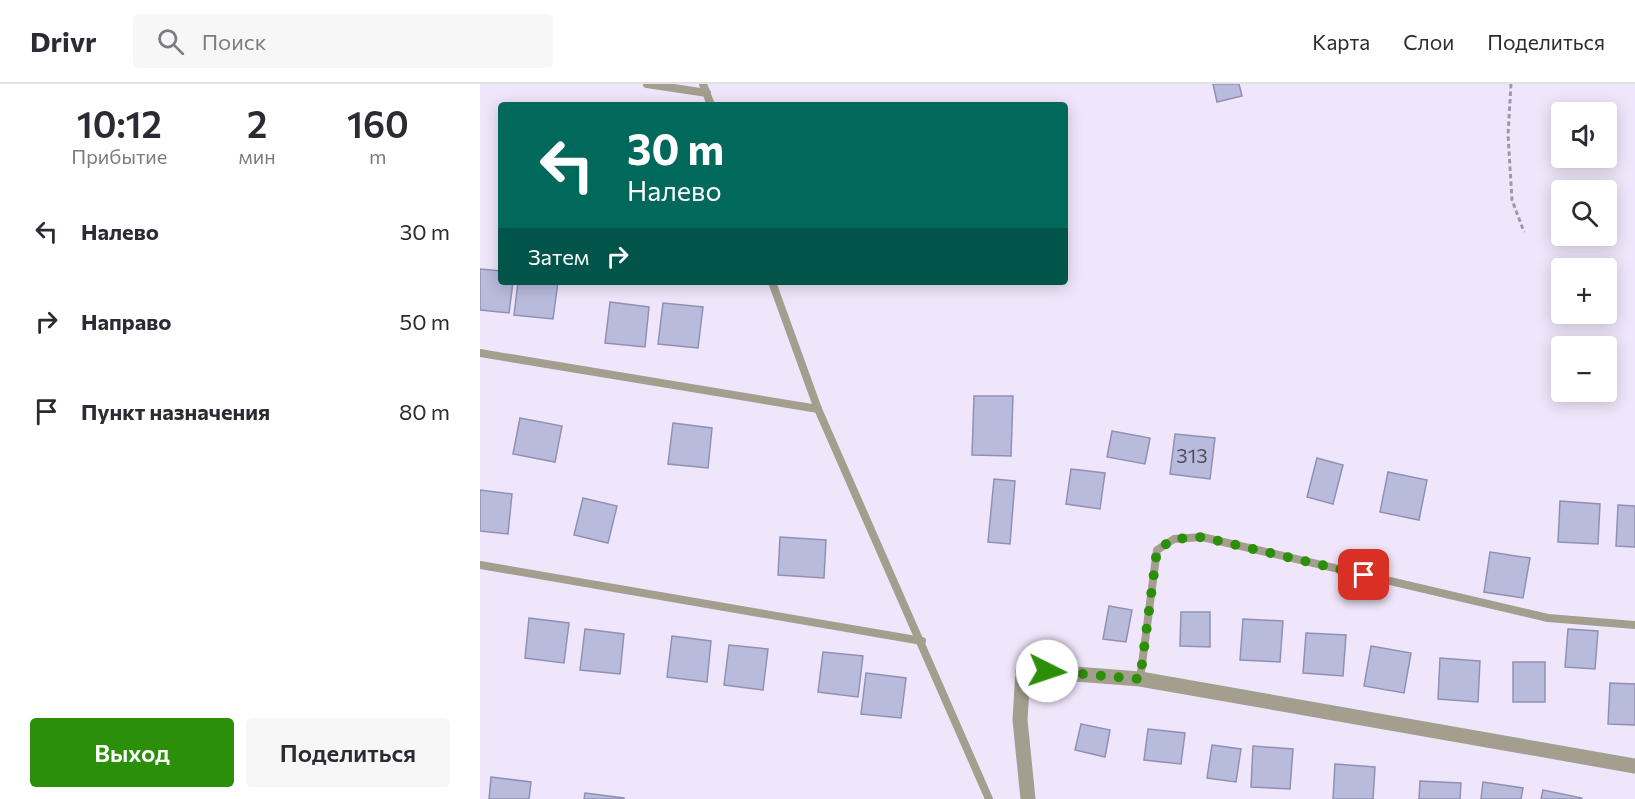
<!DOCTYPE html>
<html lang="ru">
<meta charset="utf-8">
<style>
body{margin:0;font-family:Commissioner,sans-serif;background:#f7f7f7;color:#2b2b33;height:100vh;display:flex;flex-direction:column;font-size:22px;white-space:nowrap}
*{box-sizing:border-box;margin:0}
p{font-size:20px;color:#7c7c81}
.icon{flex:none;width:33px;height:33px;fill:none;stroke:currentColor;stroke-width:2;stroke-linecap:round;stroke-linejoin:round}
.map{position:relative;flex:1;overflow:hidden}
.panel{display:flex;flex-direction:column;background:#fff;width:480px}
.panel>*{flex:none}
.top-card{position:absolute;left:18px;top:18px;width:570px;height:183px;border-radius:6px;box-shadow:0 3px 15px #0003;background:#00695c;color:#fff;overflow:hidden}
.buttons{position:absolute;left:1071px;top:18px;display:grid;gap:12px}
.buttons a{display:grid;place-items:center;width:66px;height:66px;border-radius:6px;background:#fff;box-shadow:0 3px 15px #0003;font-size:30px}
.pin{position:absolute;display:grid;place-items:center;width:51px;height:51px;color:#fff;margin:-26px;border-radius:12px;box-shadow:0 3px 9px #0006}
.me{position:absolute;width:66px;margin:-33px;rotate:94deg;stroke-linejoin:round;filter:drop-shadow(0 0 4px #0008)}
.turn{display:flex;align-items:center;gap:21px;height:126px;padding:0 30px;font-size:27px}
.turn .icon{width:78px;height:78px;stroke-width:2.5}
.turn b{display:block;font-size:42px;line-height:51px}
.then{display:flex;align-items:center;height:57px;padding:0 30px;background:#0003;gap:12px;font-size:22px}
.eta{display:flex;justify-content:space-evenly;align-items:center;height:102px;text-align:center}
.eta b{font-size:36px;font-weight:600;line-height:42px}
.action{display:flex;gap:12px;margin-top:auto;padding:12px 30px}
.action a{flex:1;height:69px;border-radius:6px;background:#2c8f0a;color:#fff;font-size:24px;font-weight:600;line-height:69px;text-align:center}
.action a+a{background:#f7f7f7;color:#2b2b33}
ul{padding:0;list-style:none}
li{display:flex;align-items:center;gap:18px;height:90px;padding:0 30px}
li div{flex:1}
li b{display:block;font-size:22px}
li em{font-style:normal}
header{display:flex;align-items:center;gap:36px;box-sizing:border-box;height:84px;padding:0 30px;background:#fff;border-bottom:2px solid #e1e1e2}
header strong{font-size:28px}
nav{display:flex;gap:33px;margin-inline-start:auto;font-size:21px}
.search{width:420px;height:54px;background:#f7f7f7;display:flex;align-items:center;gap:15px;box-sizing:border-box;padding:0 21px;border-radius:6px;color:#7c7c81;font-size:22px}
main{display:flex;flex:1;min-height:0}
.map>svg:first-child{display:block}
</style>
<header>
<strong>Drivr</strong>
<div class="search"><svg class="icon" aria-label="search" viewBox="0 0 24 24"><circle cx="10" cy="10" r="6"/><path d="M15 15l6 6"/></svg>Поиск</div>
<nav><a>Карта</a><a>Слои</a><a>Поделиться</a></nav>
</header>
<main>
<section class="panel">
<div class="eta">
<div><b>10:12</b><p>Прибытие</p></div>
<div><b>2</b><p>мин</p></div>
<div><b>160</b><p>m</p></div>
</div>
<ul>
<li><svg class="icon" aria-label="left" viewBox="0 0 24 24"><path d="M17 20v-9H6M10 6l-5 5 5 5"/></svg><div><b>Налево</b></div><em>30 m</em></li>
<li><svg class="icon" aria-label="right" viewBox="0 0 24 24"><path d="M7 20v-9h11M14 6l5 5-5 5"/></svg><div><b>Направо</b></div><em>50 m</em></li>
<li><svg class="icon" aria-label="arrive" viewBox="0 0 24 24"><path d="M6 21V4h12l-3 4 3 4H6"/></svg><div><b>Пункт назначения</b></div><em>80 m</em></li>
</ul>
<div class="action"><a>Выход</a><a>Поделиться</a></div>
</section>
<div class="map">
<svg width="1155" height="715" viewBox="0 0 1155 715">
<rect width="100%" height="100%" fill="#f0e6fb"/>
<g fill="#b9bbdd" stroke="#9091b2" stroke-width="1.5">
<polygon points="733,0 759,0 762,12 737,18"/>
<polygon points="0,185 21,187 21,198 33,198 29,229 0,226"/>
<polygon points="38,198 78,198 73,235 34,231"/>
<polygon points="130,218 169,223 165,263 125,259"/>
<polygon points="183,219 223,223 218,264 178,260"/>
<polygon points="494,312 533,312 531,372 492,371"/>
<polygon points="40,334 82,342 75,378 33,370"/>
<polygon points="193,339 232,344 228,384 188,380"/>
<polygon points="632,347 670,354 665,380 627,373"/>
<polygon points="695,350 735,354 730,395 690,390"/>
<polygon points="837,374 863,381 853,420 827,413"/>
<polygon points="591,385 625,389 620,425 586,420"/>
<polygon points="908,388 947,396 939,436 900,428"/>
<polygon points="514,395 535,397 530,460 508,458"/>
<polygon points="0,406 32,410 28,450 0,447"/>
<polygon points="103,414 137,422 128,459 94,451"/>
<polygon points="1080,417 1120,420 1118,460 1078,458"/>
<polygon points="1138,421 1155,422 1155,463 1136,462"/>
<polygon points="300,453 346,456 344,494 298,491"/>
<polygon points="1010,468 1050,474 1043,514 1004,508"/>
<polygon points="629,522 652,526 646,558 623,555"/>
<polygon points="701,528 730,528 730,563 700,562"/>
<polygon points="49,534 89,539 84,579 45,574"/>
<polygon points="763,535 803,537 800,578 760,576"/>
<polygon points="105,545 144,550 140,590 100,586"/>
<polygon points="1088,545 1118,547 1115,585 1085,583"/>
<polygon points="826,549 866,551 863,592 823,589"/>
<polygon points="192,552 231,557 227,598 187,593"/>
<polygon points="249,561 288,565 283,606 244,601"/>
<polygon points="891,562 931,569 924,609 884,602"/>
<polygon points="343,568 383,572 378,613 338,608"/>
<polygon points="960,574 1000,577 998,618 958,615"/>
<rect x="1033" y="578" width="32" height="40"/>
<polygon points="386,589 426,594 421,634 381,630"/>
<polygon points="1130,599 1155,600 1155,641 1128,640"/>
<polygon points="601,640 630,646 625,673 595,666"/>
<polygon points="668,645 705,649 701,680 664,676"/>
<polygon points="732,661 761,665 756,698 727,694"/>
<polygon points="773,662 813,665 810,705 771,703"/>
<polygon points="855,680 895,683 893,715 853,715"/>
<polygon points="11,693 51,698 49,715 9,715"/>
<polygon points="940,697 981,699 980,715 939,715"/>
<polygon points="1003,698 1043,704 1041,715 1001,715"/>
<polygon points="1063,706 1102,714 1102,715 1061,715"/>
<polygon points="105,709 144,714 144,715 104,715"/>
</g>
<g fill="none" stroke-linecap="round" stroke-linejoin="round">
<polyline stroke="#a098a9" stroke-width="3" stroke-dasharray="4.5 3" stroke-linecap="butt" points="1031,0 1028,51 1032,116 1044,148"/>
<g stroke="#a49e8e" stroke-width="8">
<polyline points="167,0 227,9"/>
<polyline points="223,0 231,21"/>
<polyline points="292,198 338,325 509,715"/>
<polyline points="0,269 338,325"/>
<polyline points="0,481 442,557"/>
<polyline points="660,595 677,466 694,455 722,453 1068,534 1155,541"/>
</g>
<polyline stroke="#a49e8e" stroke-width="15" points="548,715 540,636 543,586 660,595 1155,682"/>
</g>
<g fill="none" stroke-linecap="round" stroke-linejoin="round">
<polyline stroke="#2c8f0a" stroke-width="10" stroke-dasharray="0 18" points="567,587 660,595 677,466 694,455 722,453 884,491"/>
</g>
<g text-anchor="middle" stroke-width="4.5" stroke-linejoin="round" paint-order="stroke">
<g font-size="20" fill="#524e60">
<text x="712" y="379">313</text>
</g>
</g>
</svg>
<div class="buttons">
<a><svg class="icon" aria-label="sound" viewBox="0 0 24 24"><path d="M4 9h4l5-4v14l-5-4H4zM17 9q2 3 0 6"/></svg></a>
<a><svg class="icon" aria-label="search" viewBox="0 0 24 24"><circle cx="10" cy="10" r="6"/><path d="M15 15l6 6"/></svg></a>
<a>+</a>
<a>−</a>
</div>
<div class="pin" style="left:884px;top:491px;background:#d93025"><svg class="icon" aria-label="arrive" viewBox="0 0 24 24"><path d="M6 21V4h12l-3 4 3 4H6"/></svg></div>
<svg class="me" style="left:567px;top:587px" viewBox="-20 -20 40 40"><circle r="19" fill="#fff"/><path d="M0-13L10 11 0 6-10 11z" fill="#2c8f0a"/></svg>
<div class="top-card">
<div class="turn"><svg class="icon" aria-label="left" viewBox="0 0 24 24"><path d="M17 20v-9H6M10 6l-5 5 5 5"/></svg><div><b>30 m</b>Налево</div></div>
<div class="then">Затем<svg class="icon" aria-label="right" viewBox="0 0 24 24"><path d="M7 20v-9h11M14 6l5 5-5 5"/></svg></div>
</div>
</div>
</main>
